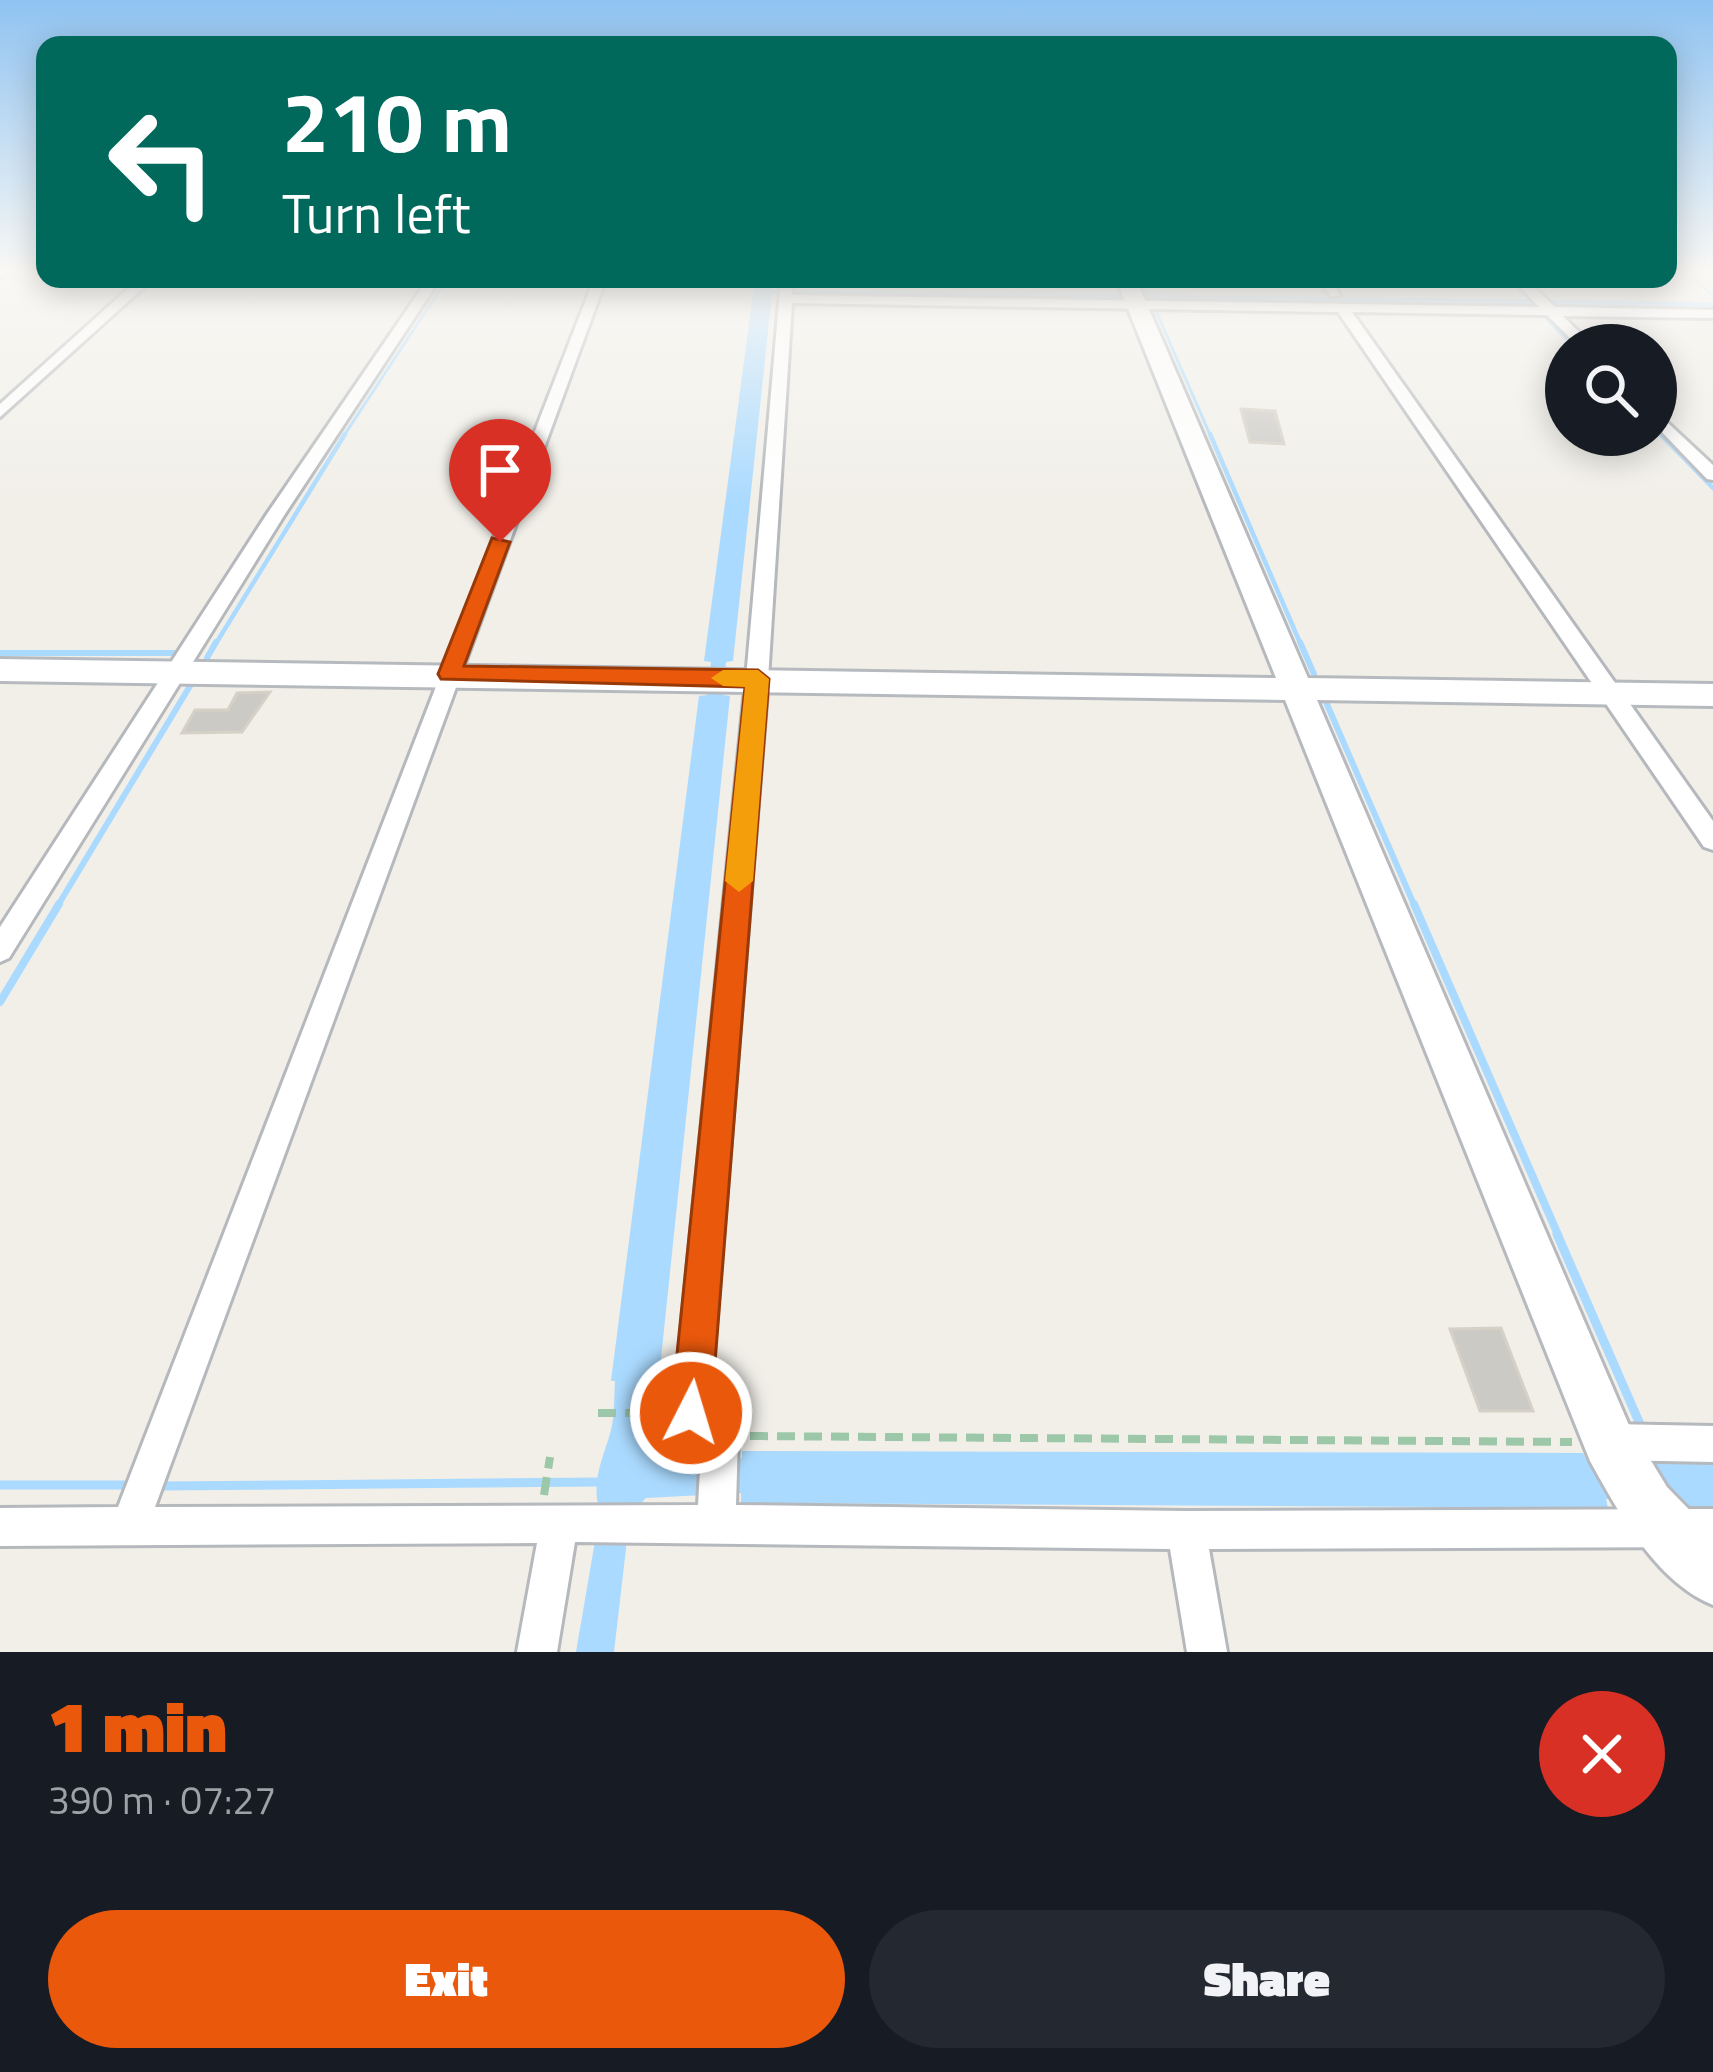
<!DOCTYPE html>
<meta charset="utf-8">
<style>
body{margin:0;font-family:"Titillium Web",sans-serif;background:#242831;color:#f1f3f6;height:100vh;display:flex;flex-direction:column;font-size:45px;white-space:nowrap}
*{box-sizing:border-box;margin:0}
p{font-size:39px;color:#9ea1a6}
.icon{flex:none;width:66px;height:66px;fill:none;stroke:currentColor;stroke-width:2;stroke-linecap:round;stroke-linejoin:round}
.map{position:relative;height:1652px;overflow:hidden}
.side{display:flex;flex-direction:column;background:#171b24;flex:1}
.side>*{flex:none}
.top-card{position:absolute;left:36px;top:36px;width:1641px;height:252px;border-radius:24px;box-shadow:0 6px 30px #0003;background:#00695c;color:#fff;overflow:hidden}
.fabs{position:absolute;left:1545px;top:324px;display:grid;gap:24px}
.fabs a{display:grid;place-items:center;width:132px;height:132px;border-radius:50%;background:#171b24;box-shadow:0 6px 30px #0003;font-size:60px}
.pin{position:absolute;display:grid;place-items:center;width:102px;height:102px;color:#fff;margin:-123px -51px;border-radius:50% 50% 50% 0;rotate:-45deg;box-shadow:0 0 12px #0007}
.pin .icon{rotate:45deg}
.me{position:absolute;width:132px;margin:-66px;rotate:5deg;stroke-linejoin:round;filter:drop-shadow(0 0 9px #0008)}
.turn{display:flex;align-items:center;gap:42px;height:252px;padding:0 48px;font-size:54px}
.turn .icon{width:156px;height:156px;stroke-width:2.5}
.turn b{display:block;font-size:84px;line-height:102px}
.round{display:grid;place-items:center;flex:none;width:126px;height:126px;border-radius:63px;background:#242831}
.head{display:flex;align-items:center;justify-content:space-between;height:204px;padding:0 48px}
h1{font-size:72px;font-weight:800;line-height:90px;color:#ea580c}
.cta{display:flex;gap:24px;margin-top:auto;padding:24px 48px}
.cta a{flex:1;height:138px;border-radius:72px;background:#ea580c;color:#fff;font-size:48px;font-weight:800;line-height:138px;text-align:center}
.cta a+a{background:#242831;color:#f1f3f6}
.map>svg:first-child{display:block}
</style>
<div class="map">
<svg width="1713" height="1652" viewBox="0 0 1713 1652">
<rect width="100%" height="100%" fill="#f1efe8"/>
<path fill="#aadaff" d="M755 279H773V290L1713 302V310L772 294 733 661 726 662 723 695 730 696 659 1378H648L642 1431 651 1453 707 1452 708 1459 742 1458V1451L1583 1453 1590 1466 1647 1467 1644 1456 1713 1457V1512H1689L1678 1500 1606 1499 1608 1508 741 1503V1493L646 1498 630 1514 614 1652H576L600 1512C590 1481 604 1457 611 1430 615 1415 614 1397 615 1381H611L699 696 707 695 711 662 704 661Z"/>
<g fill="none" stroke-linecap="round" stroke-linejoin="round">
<g stroke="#aadaff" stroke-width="3">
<polyline points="1683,271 1713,295"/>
<polyline points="1142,279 1211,437"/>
<polyline points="1539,311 1572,345"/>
<polyline points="0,403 119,297"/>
<polyline points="1656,430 1663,437"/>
<polyline points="343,437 447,279"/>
</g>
<g stroke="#aadaff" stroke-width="4.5">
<polyline points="1210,434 1301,645"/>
<polyline points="1660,434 1713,488"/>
<polyline points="215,645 345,434"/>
</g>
<g stroke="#aadaff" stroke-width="6">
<polyline points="1300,642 1314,674"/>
<polyline points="0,653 174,653"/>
<polyline points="207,658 216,642"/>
<polyline points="1326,702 1415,907"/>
<polyline points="57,907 193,681"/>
</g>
<g stroke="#aadaff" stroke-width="8">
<polyline points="1414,904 1559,1237"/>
<polyline points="0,1002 59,904"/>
</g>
<g stroke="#aadaff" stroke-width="9">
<polyline points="1557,1234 1643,1431"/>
<polyline points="0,1485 134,1485"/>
<polyline points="160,1486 602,1482"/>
</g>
</g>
<g fill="#cccac5" stroke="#d6d1c6" stroke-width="3">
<polygon points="1241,409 1275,411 1284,444 1250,442"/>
<polygon points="270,692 242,732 182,733 195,710 228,710 237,693"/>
<polygon points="1501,1328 1533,1411 1480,1411 1450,1329"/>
</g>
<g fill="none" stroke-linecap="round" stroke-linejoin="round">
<defs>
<g id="street">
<polygon points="0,271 9,271 0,277"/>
<polygon points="139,279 153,279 0,417 0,404"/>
<polygon points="428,279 440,279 285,514 9,958 0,962 0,927 267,514"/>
<polygon points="594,279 606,279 155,1507 698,1505 701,1451 686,1445 673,1413 746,679 781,279 793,279 792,295 1539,307 1512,279 1525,279 1555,307 1713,310 1713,318 1563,316 1592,345 1577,345 1547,315 1352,312 1713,821 1713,850 1704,847 1338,312 792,303 768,679 709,1413 733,1423 738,1436 736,1505 1186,1511 1713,1509 1713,1547 1209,1549 1227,1652 1187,1652 1170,1549 575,1542 557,1652 517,1652 537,1543 0,1546 0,1508 118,1507"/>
<polygon points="1319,279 1332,279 1340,296 1330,296"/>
<polygon points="1656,412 1713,465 1713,480 1707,479 1656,426"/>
<polygon points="1609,1424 1713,1426 1713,1462 1609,1460 1596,1455 1591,1442 1596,1429"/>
</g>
<path id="secondary" d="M1116 279H1136L1308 678 1713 684V706L1317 700 1628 1423 1667 1487 1713 1534V1605C1656 1582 1619 1513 1590 1461L1285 700 0 681V659L1276 678Z"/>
</defs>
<use href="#street" stroke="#b5b8bc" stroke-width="6"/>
<use href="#secondary" stroke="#b6babf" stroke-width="6"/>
<g stroke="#9cc7a9" stroke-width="8" stroke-dasharray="18 9" stroke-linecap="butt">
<polyline points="598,1413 665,1413"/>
<polyline points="750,1436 1572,1442"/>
<polyline points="544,1495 550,1457"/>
</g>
<use href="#street" fill="#fff" fill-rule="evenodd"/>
<use href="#secondary" fill="#fff" fill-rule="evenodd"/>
</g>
<linearGradient id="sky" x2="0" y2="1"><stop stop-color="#8fc3f1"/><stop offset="0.54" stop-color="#f9f8f5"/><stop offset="1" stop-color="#f9f8f5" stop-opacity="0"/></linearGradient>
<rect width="1713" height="502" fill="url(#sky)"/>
<polygon fill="#ea580c" stroke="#983908" stroke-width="3" points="492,538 510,542 464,666 758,670 769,679 711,1413 705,1427 691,1433 676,1427 671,1413 745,687 441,679 438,674"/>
<polygon fill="#f59e0b" points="758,670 769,679 753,881 739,892 725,881 745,687 723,686 711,678 723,670"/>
</svg>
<div class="fabs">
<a><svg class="icon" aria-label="search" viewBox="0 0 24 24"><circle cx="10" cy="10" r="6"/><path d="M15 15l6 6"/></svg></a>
</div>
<div class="pin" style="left:500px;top:542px;background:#d93025"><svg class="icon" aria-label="arrive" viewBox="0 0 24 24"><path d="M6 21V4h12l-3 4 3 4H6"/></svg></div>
<svg class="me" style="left:691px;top:1413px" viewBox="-20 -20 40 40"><circle r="17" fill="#ea580c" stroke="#fff" stroke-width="3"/><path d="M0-11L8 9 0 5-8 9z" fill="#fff"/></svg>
<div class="top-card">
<div class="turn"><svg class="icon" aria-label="left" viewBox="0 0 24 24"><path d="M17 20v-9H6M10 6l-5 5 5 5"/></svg><div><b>210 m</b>Turn left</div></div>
</div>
</div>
<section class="side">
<div class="head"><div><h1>1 min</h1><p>390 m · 07:27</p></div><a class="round" style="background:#d93025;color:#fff"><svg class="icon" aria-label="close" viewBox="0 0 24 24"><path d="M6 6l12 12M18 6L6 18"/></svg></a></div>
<div class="cta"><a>Exit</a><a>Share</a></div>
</section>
